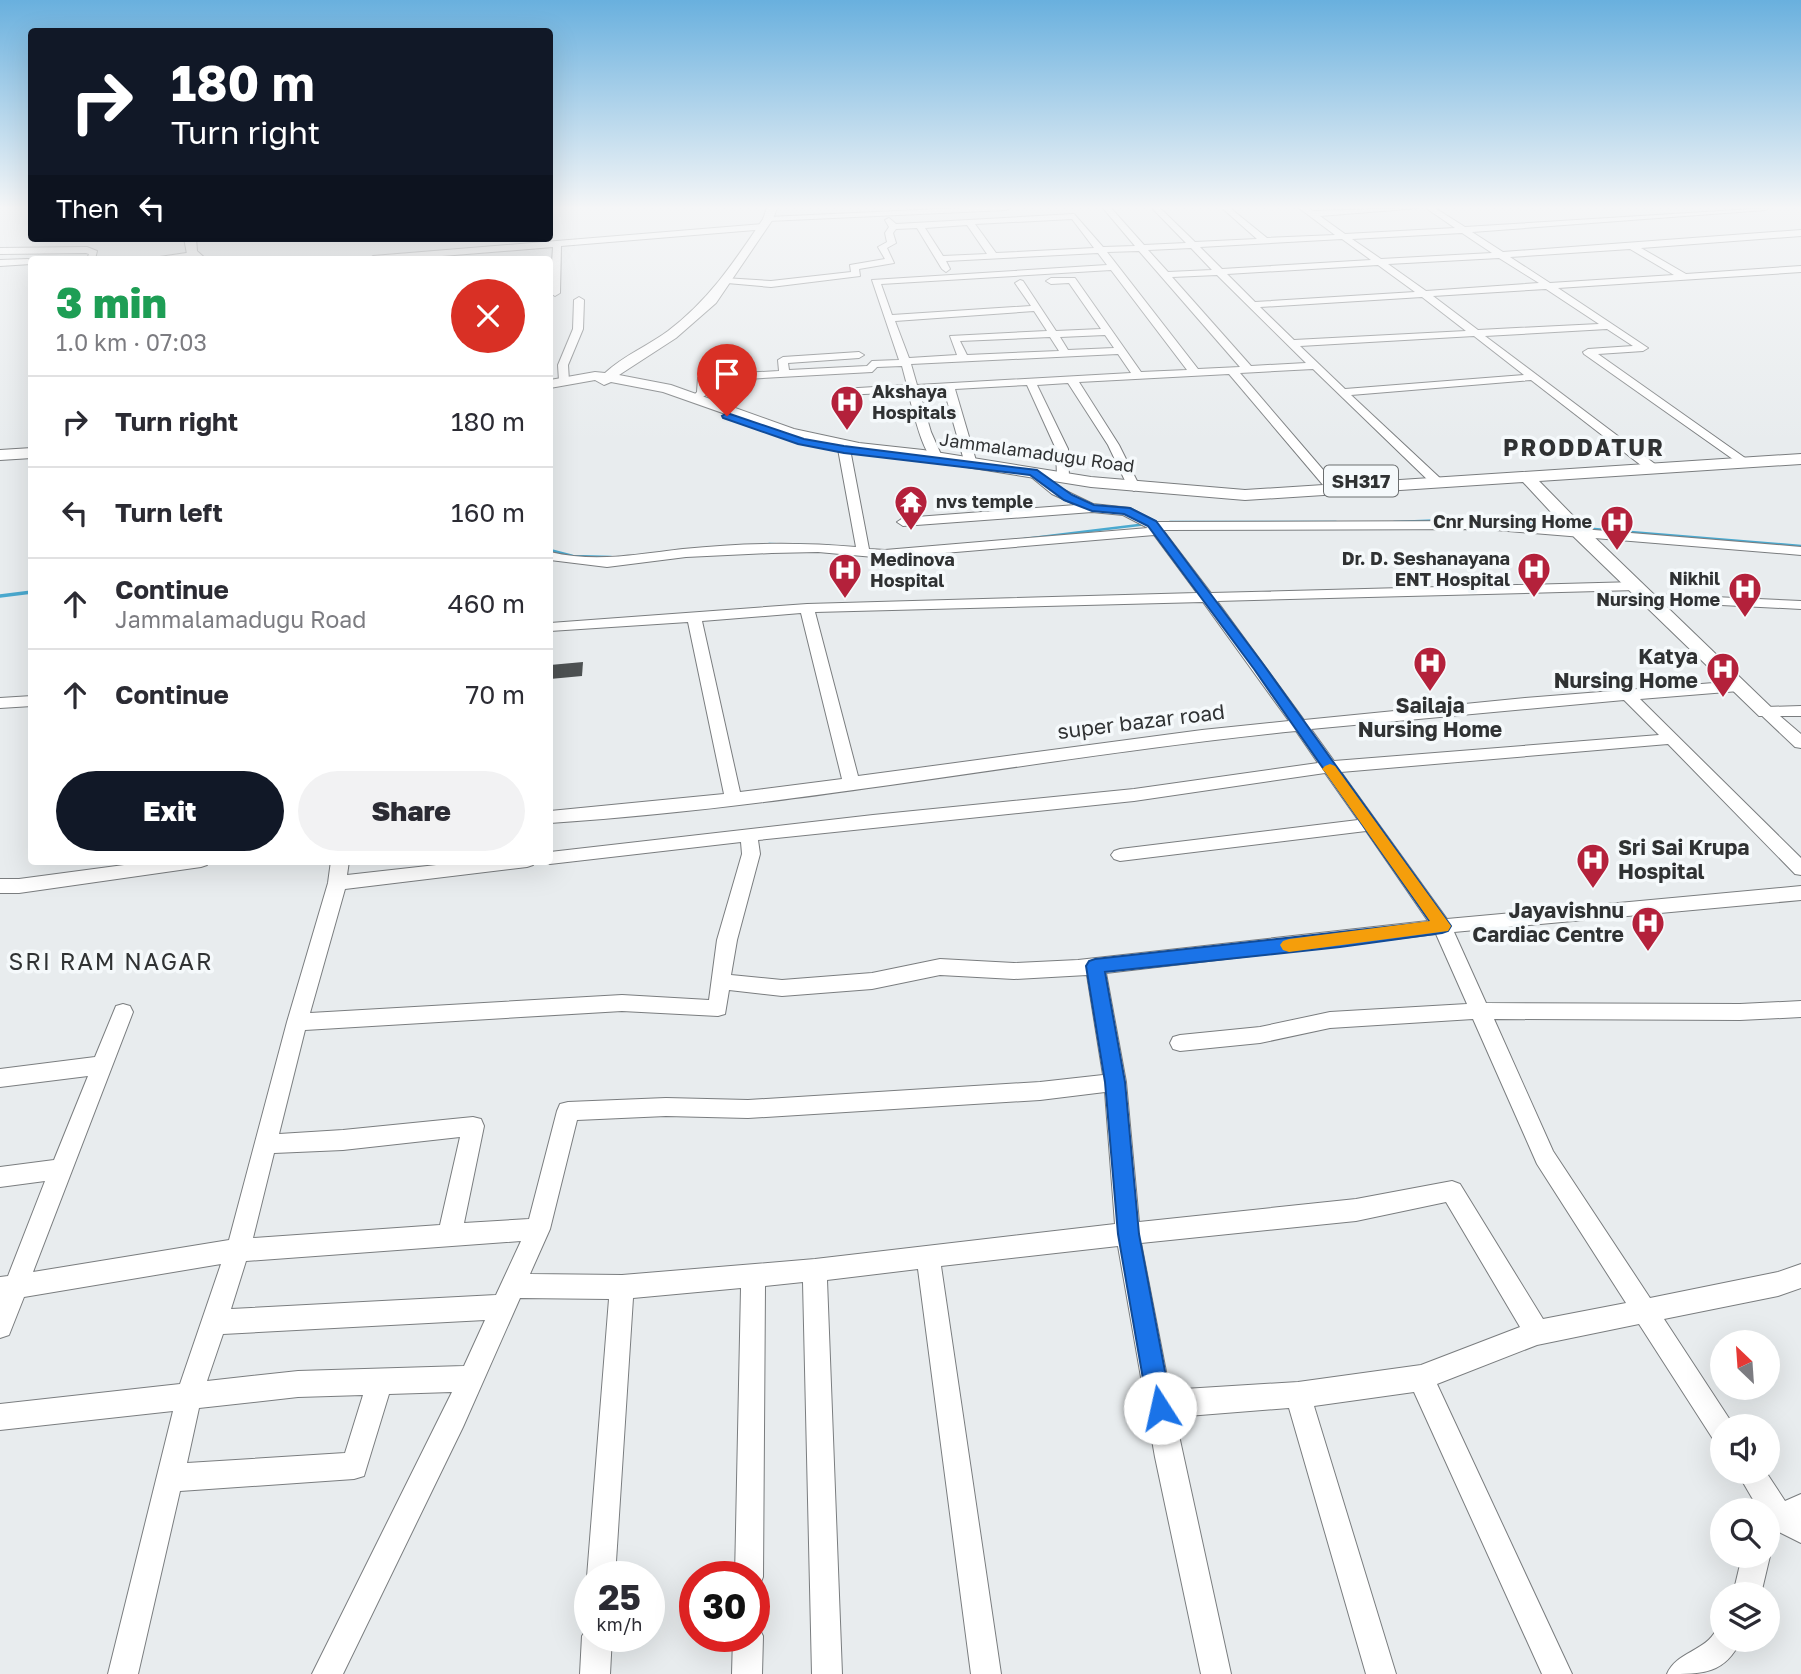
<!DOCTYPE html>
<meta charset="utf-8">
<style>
body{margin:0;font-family:"Golos Text",sans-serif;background:#f2f2f3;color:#2b2b33;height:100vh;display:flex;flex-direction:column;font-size:26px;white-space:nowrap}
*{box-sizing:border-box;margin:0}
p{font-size:23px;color:#7c7c81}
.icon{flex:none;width:38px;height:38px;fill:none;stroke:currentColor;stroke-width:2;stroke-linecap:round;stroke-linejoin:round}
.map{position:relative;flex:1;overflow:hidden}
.sheet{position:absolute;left:28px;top:256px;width:525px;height:609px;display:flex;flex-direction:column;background:#fff;border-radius:7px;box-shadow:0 7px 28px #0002}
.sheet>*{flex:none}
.top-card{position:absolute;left:28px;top:28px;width:525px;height:214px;border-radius:7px;box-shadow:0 7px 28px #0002;background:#111827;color:#fff;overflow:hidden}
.needle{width:46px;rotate:335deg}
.controls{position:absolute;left:1710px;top:1330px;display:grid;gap:14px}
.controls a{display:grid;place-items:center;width:70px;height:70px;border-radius:50%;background:#fff;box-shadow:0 7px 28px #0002;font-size:35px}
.speed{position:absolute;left:574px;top:1561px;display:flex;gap:14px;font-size:35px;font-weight:700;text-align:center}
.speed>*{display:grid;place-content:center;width:91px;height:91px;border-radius:50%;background:#fff;box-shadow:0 7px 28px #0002;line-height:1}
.speed small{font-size:18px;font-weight:400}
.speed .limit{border:10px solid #d22;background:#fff;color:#111}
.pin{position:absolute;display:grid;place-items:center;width:60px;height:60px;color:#fff;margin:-72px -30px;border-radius:50% 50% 50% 0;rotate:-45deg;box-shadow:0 0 7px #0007}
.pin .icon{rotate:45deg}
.me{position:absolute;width:77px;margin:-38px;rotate:350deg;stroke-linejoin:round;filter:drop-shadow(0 0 5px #0008)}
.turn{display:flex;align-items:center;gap:24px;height:147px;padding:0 28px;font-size:32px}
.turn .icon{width:91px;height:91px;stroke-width:2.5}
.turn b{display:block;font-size:49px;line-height:60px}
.then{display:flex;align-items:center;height:66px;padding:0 28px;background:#0003;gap:14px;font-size:26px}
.round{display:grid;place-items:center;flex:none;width:74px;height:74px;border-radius:37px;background:#f2f2f3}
.headline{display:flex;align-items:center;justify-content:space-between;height:119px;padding:0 28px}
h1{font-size:42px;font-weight:800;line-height:52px;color:#1e9e55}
.button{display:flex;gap:14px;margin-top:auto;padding:14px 28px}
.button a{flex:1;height:80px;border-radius:42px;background:#111827;color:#fff;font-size:28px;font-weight:800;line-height:80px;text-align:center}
.button a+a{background:#f2f2f3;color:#2b2b33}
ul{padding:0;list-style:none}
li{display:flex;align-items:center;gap:21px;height:91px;padding:0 28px;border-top:2px solid #e1e1e2}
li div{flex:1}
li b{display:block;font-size:26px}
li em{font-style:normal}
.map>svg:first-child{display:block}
</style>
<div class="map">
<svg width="1801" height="1674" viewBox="0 0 1801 1674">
<rect width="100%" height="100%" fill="#e8ecee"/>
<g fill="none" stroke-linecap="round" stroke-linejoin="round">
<g stroke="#4aa9cf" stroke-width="2.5">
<polyline points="1170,522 1336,522"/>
<polyline points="1394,522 1502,518 1552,527"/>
<polyline points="1582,528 1801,546"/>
<polyline points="1024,539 1147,524"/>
<polyline points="769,544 830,546"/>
<polyline points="550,550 573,556 611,557"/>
</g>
<polyline stroke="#4aa9cf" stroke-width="3.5" points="0,596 32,592"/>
</g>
<polygon fill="#4d5152" points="583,662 582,676 550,679 550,665"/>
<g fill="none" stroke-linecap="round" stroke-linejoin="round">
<defs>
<g id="minor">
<polygon points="963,208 1010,208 1006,210 768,221 764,219 768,217"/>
<path d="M1103 208H1111L1144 245 1186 243 1152 208H1160L1195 242 1257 239 1222 208H1230L1267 238 1335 235 1299 208H1308L1313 211 1419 208 1320 216 1345 234 1455 228 1426 208H1435L1465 227 1769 208 1765 210 1472 232 1503 252 1801 230V236L1641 248 1686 274 1801 266V272L1558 288 1648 348 1643 351 1598 354 1748 460 1750 463 1744 467 1584 354 1583 352 1588 349 1633 346 1607 329 1485 336 1659 467V473H1651L1531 380 1351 395 1441 479V485H1433L1313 369 1240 373 1337 486V492H1329L1229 374 1079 382 1119 445 1140 487 1134 491 1128 487 1108 445 1068 383 1037 385 1068 449 1069 477 1063 481 1057 477 1056 449 1027 385 955 389 977 464 971 468 965 464 944 390 919 391 931 432 943 459 937 463C922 455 913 409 908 392L842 395 837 392 842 389 907 385 902 366 877 367 872 372 709 381 706 395 695 402 690 399 697 392 698 378 707 375 779 371 778 360 783 357 859 352 864 355 859 358 788 363 789 370 867 366 872 361 899 360 872 280 1107 265 1098 253 946 261 950 269 946 272 942 269 917 228 896 229 893 233 896 243 887 248 894 263 859 269 860 276 771 287 727 283 724 282V278L771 281 851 272 850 265 885 259 878 247 887 242 885 233 889 227 885 220 889 218 896 224 1074 214 1103 247 1135 246ZM1072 219 1094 248 996 253 975 224ZM967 225 987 254 943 256 925 228ZM1462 233 1492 253 1381 259 1352 239ZM1342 239 1371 260 1222 269 1200 247ZM1191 248 1212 270 1168 272 1148 250ZM1630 249 1674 275 1550 283 1510 257ZM1139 251 1240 367 1198 369 1107 252ZM1499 258 1539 283 1426 291 1388 264ZM1378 265 1415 292 1255 302 1227 274ZM1111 270 1187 370 1141 372 1075 278H1051L1046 281 1051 284 1069 283 1101 329 1056 331 1023 281 1020 280 1015 283 1031 306 892 315 881 284ZM1217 275 1306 363 1251 366 1172 277ZM1546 289 1599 324 1478 330 1433 296ZM1422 297 1466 331 1294 340 1260 307ZM1034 311 1047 331 950 336 957 355 909 358 895 321ZM1105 335 1114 348 1068 350 1060 337ZM1474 336 1524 375 1345 389 1300 346ZM1050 337 1059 351 967 355 960 341ZM1118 354 1131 373 917 385 911 364Z"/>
<polygon points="763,224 766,229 561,246 560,293 555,296 550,293 553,247 405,259 369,259 373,256"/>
<polygon points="87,247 97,251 95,259 87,259 89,254 86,253 0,254 0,248"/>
<polygon points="193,252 197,255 196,257 146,259"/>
<polygon points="28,259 32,261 31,264 0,266 0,260"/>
<polygon points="579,297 584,300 583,329 568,365 569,381 564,384 559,381 558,365 573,329 574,300"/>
<path d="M844 445 850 449 869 549 885 550 1148 528 1123 515 1092 512 903 526 897 522 903 518 1076 505 1052 494 1030 476V470L1034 469 1060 488 1093 504 1130 508 1157 522 1484 521 1801 547V555L1484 529 1163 530 1211 593 1636 582 1643 586 1636 590 1217 601 1304 720 1525 698 1739 681 1747 686 1739 691 1640 699 1801 858V875L1795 874 1668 744 1341 772 1447 919 1801 886V900L1454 932 1486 1003 1740 1004 1801 1001V1017L1740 1020 1494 1019 1553 1151 1650 1298 1778 1272 1801 1264V1288L1778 1296 1664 1319 1734 1426H1722V1443L1713 1439 1639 1324 1537 1345 1437 1384 1572 1674H1542L1414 1392 1314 1406 1396 1674H1366L1289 1408 1175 1417 1231 1674H1201L1155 1457 1118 1246 941 1266 1001 1674H971L918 1269 827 1280 842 1674H812L803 1282 765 1286 763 1577 759 1587 754 1589V1577H735L741 1288 633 1298 615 1577H590V1584L587 1577 609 1299 520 1298 463 1427 343 1674H312L452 1392 389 1394 367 1466 364 1476 354 1479 180 1491 138 1674H108L173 1411 0 1430V1404L180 1384 221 1264 24 1297 9 1335 0 1338V1277L8 1276 45 1181 0 1187V1167L54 1160 88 1076 0 1087V1069L95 1057 116 1006 123 1004 130 1006 133 1012 33 1272 229 1240 287 1022 328 883 331 861H349L347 875 472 861H536L533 865 527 867 345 889 310 1013 622 995 709 1000 717 940 742 854 741 842 550 864 543 861H550V852L873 815 1134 789 1318 763 1296 731C1047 756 799 807 550 823V811L724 794 688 622 550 631V623L807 604 1197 593 1154 535 885 558 818 552 772 553 686 557 607 567 550 560V552C596 563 638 554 683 549 740 543 799 542 856 547L838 449ZM1203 602 1289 721 1202 730 858 776 815 612ZM801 613 842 779 740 792 702 621ZM1624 700 1659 735 1334 761 1311 729ZM1325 773 1358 820 1120 849 1114 851 1111 855 1114 859 1120 861 1366 831 1428 921 1078 960 1014 963 940 959 872 973 782 980 731 975 737 940 760 854 758 840 1134 801ZM1436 934 1467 1004 1330 1012 1260 1027 1180 1035 1173 1037 1170 1043 1173 1049 1180 1051 1260 1043 1330 1028 1473 1019 1537 1164 1626 1303 1543 1319 1460 1184 1452 1181 1356 1199 1139 1222 1126 1082 1106 973ZM940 975 1014 979 1087 975 1103 1075 1040 1082 748 1100 666 1098 568 1102 560 1104 557 1111 529 1219 464 1223 484 1126 481 1119 473 1117 343 1130 279 1134 305 1030 622 1011 718 1016 725 1014 729 990 782 996 872 989ZM1105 1092 1115 1224 815 1259 622 1275 530 1274 550 1229 577 1120 666 1116 748 1118 1040 1100ZM460 1137 440 1225 253 1238 274 1153 343 1150ZM1446 1202 1520 1327 1421 1365 1298 1382 1184 1389 1170 1392 1141 1243 1356 1221ZM521 1241 496 1295 231 1309 246 1261ZM485 1320 464 1366 298 1371 207 1381 223 1334ZM363 1395 345 1453 187 1463 199 1408 298 1397Z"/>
<polygon points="1648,594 1801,601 1801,609 1643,601 1643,595"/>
<polygon points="32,696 32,706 0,708 0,698"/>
<polygon points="1801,706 1801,716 1780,716 1801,734 1801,748 1795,747 1758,712 1766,707"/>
<polygon points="154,861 210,861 207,865 201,867 19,893 0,893 0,879 19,879"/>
<polygon points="1737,1472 1766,1472 1785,1501 1801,1494 1801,1543 1779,1532 1768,1537 1768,1510 1759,1510"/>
<polygon points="1768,1550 1770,1556 1761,1594 1733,1594 1742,1556 1768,1556"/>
<polygon points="590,1624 590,1636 612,1636 610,1674 580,1674 582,1636"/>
<polygon points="754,1624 758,1626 763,1636 762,1674 732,1674 733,1636 754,1636"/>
<path d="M1722 1627V1640H1741C1725 1674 1703 1674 1667 1674 1676 1652 1706 1651 1716 1630Z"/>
</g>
<g id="major">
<path d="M767 208H777L773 219 716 303 676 338 619 375 671 385 794 429 859 443 923 450 1091 477 1245 490 1801 454V464L1539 481 1587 530 1776 712 1773 716H1759L1575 538 1523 482 1245 500 1091 487 923 460 859 453 785 435 663 392 611 382 604 385 595 380 550 388V380L595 372 605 373C624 355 648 346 668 331 710 299 734 262 763 219Z"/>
<polygon points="184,238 196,238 197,251 206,259 193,259 187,254"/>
<polygon points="32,448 32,458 0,460 0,450"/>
</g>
</defs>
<use href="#minor" stroke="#7a7d7f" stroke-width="2"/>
<use href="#major" stroke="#7a7d7f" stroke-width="2"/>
<use href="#minor" fill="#fff" fill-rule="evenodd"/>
<use href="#major" fill="#fff" fill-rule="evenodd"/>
</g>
<linearGradient id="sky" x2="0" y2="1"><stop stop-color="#69b0de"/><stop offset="0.47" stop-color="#f5f6f7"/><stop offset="1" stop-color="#f5f6f7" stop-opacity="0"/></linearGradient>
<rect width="1801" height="442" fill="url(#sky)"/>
<polygon fill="#1a73e8" stroke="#114b97" stroke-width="2" points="727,413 804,439 844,446 1037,470 1072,495 1094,505 1130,508 1156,521 1263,664 1451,926 1448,931 1442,933 1340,947 1105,972 1125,1082 1139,1234 1172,1408 1168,1416 1160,1420 1152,1416 1148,1408 1118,1234 1105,1082 1086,966 1089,961 1095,959 1430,922 1254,669 1148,526 1124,514 1092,511 1064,500 1030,475 844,453 798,444 723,418 722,416"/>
<polygon fill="#f59e0b" points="1330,764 1335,766 1448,922 1451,926 1448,931 1289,952 1283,950 1280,945 1283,941 1289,939 1430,921 1325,772 1322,769 1325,766"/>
<defs>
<symbol id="hospital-pin" viewBox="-11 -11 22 30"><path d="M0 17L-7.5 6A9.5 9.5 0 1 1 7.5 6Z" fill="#b4213b" stroke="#f5f9fb"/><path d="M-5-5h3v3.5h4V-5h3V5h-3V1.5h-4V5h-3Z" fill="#fff"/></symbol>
<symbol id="temple-pin" viewBox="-11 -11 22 30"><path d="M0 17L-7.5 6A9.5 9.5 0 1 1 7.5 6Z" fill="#b4213b" stroke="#f5f9fb"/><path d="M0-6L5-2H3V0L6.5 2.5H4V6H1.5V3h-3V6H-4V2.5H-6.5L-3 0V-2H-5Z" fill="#fff"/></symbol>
</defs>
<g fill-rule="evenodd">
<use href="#hospital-pin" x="828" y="383" width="38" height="52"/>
<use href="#temple-pin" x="892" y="483" width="38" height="52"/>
<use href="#hospital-pin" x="1598" y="503" width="38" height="52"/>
<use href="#hospital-pin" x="1515" y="550" width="38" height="52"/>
<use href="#hospital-pin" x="826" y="551" width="38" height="52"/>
<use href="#hospital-pin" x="1726" y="570" width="38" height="52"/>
<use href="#hospital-pin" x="1411" y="644" width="38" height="52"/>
<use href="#hospital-pin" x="1704" y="650" width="38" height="52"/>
<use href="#hospital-pin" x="1574" y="841" width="38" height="52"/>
<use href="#hospital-pin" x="1629" y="904" width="38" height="52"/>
</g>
<g text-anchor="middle" stroke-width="7" stroke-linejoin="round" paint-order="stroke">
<g font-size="18" font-weight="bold" fill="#303233" stroke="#f5f9fb" text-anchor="start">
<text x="872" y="398">Akshaya<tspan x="872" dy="21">Hospitals</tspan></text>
<text x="936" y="508">nvs temple</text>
<text x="1592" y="528" text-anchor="end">Cnr Nursing Home</text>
<text x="1510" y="565" text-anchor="end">Dr. D. Seshanayana<tspan x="1510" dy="21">ENT Hospital</tspan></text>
<text x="870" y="566">Medinova<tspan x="870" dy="21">Hospital</tspan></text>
<text x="1720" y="585" text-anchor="end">Nikhil<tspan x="1720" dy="21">Nursing Home</tspan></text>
</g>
<g font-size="18" fill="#303233" stroke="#f5f9fb">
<text transform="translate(1037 453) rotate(8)" y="6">Jammalamadugu Road</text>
</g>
<rect fill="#f5f9fb" stroke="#6b6e6f" stroke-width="2" x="1324" y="465.5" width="74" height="31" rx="5"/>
<g font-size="19" font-weight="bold" fill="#303233">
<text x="1361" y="488">SH317</text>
</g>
<g font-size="21" font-weight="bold" fill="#303233" stroke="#f5f9fb" text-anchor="end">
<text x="1698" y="664">Katya<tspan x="1698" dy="24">Nursing Home</tspan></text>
<text x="1430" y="713" text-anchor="middle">Sailaja<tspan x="1430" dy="24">Nursing Home</tspan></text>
<text x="1618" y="855" text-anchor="start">Sri Sai Krupa<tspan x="1618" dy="24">Hospital</tspan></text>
<text x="1624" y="918">Jayavishnu<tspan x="1624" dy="24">Cardiac Centre</tspan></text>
</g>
<g font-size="21" fill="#303233" stroke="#f5f9fb">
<text transform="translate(1141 722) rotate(-7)" y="7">super bazar road</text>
</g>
<g font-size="23" font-weight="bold" letter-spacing="2" fill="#303233" stroke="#f5f9fb">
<text x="1584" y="456">PRODDATUR</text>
</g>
<g font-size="23" letter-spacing="2" fill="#303233" stroke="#f5f9fb">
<text x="111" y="970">SRI RAM NAGAR</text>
</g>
</g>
</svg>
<div class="controls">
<a><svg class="needle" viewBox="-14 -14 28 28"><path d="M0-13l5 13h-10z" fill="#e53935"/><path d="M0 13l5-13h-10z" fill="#7c7c81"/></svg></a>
<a><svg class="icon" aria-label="sound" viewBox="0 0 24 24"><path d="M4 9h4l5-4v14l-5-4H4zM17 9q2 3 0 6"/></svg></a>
<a><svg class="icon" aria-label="search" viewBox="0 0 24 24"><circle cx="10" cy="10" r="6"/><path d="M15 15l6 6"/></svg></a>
<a><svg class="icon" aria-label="layers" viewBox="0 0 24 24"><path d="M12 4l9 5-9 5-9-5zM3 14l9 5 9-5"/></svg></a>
</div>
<div class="speed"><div>25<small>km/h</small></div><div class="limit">30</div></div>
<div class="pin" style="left:727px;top:416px;background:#d93025"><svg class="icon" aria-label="arrive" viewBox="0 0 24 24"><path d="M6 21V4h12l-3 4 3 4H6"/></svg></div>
<svg class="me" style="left:1160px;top:1408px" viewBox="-20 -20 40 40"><circle r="19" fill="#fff"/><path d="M0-13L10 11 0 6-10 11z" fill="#1a73e8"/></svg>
<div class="top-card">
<div class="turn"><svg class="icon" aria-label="right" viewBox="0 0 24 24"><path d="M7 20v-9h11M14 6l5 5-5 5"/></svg><div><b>180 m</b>Turn right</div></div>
<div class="then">Then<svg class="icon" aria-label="left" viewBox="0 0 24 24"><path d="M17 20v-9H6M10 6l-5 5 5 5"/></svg></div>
</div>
<section class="sheet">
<div class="headline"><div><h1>3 min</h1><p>1.0 km · 07:03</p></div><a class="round" style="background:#d93025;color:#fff"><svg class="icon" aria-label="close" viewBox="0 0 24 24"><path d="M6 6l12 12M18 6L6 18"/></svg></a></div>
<ul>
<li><svg class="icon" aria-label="right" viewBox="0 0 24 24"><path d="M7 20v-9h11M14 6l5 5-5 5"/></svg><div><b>Turn right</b></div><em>180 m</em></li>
<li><svg class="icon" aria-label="left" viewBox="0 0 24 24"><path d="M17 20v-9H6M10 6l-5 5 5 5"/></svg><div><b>Turn left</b></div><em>160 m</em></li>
<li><svg class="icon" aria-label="ahead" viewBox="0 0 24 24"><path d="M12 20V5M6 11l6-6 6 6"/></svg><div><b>Continue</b><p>Jammalamadugu Road</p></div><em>460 m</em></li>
<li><svg class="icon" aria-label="ahead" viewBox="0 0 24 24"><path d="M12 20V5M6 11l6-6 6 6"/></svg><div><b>Continue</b></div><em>70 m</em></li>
</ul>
<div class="button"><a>Exit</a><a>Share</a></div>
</section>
</div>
